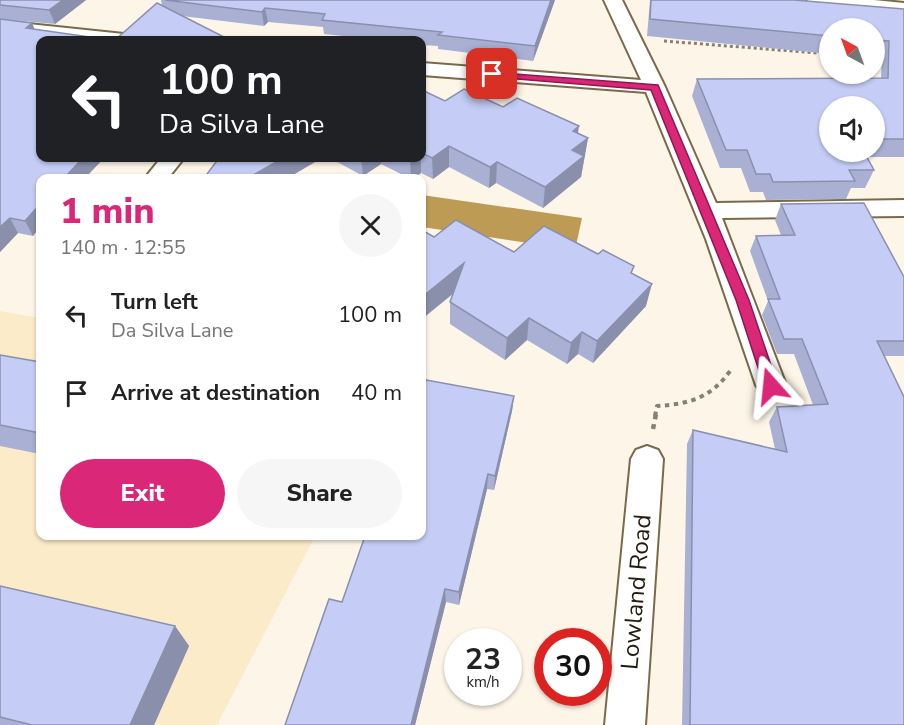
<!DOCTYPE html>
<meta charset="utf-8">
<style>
body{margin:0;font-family:"Nunito Sans",sans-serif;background:#f6f6f6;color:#222;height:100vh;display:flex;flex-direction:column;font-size:22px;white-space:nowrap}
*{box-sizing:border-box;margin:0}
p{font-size:20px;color:#767676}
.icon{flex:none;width:33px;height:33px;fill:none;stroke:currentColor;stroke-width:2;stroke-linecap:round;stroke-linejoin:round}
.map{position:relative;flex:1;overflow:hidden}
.sheet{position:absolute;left:36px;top:174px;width:390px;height:366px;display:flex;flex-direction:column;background:#fff;border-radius:12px;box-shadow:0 2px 4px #0004}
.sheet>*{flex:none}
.banner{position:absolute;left:36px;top:36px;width:390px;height:126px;border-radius:12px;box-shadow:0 2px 4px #0004;background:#202124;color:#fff;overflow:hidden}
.needle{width:39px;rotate:319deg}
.tools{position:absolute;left:819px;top:18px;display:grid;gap:12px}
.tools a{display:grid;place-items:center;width:66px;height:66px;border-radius:50%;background:#fff;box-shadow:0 2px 4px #0004;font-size:30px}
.speed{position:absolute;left:444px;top:628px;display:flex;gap:12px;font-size:30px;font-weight:700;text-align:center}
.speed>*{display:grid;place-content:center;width:78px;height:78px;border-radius:50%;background:#fff;box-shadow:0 2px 4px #0004;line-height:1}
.speed small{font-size:15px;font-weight:400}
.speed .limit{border:9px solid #d22;background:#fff;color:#111}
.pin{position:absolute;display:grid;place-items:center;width:51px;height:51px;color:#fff;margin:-26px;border-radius:12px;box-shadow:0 3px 9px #0006}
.me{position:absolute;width:66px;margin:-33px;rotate:342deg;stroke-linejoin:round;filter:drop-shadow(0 0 4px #0008)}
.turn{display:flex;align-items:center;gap:21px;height:126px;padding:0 24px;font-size:27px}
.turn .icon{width:78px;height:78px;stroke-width:2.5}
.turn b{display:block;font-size:42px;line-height:51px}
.round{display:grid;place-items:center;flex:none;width:63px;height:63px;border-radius:32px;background:#f6f6f6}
.overview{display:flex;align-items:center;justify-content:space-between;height:102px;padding:0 24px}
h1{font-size:36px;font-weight:800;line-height:45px;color:#db2777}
.button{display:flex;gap:12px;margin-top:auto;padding:12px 24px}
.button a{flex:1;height:69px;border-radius:36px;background:#db2777;color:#fff;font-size:24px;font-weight:800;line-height:69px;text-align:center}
.button a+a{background:#f6f6f6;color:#222}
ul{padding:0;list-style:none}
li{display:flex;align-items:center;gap:18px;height:78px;padding:0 24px}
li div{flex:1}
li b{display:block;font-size:22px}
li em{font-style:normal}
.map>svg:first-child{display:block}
</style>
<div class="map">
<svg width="904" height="725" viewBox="0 0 904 725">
<rect width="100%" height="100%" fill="#fdf6e8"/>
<polygon fill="#fcebc9" points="0,311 40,318 40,536 315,536 217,725 0,725"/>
<polygon fill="#bd9b55" points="422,195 582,218 575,250 422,227"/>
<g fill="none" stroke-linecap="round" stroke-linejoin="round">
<defs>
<g id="minor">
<polygon points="604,0 622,0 665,87 716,203 904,200 904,216 722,218 786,385 781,393 771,396 761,393 756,385 706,239 646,92 422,75 422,63 641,80"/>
<polygon points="807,0 874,0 904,3 904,13 816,5 810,4"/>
<polygon points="0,21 124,34 131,36 133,40 79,40 0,31"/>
<polygon points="161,158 184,158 168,178 145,178"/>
<polygon points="647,446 658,450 663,459 645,725 605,725 631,459 636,450"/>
</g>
</defs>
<use href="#minor" stroke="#7a6a4a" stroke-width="4"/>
<polyline stroke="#878073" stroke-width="3" stroke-dasharray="3 3" stroke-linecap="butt" points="664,41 830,54"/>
<path stroke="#878073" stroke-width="4" stroke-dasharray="4.5 4.5" stroke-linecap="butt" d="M655 416 657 406C689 404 711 398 730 371"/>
<polyline stroke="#878073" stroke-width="4.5" stroke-dasharray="5 5" stroke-linecap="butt" points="653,429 656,414"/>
<use href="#minor" fill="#fff" fill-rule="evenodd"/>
</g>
<g fill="#a9b0d4" fill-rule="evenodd">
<polygon points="0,0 86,0 55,24 0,19"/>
<polygon points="161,0 555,0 533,61 438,49 438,46 422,45 422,40 383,40 324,34 323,27 268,22 264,26 182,16 162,6"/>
<path d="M650 0H794L904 9V157H867L874 170 865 188H851L846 199 766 200 763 192H750L741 168H720L692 96 697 79 881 78 882 58H874V28H830V54L647 36ZM874 106V152H830Z"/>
<polygon points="0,19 32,23 35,30 40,158 104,158 85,178 40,178 40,227 33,236 18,233 0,252"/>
<polygon points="422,90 445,101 503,107 578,133 588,138 581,177 543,208 496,183 489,188 449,167 433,179 421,173 414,178 409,178 381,164 363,176 330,158 422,158"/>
<polygon points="110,158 140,158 137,162"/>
<polygon points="781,204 904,277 904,356 884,356 904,725 682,725 687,444 693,430 775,449 769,422 777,407 813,405 794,354 777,354 762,315 768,301 750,251 756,236 781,235 775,220"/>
<polygon points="422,230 434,237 632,274 646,306 593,363 578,354 567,364 527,340 505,360 450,324 450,302 453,294 422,319"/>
<polygon points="0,355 40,362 40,454 0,446"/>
<polygon points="514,396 512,411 494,490 487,489 459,605 446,602 415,725 285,725 342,602"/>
<polygon points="0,586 175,626 189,646 154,725 0,725"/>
</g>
<g fill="#8a90ac">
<polygon points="63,0 86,0 55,24 49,10"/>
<polygon points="551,0 555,0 533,61 535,46"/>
<polygon points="265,8 268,22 264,26 262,12"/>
<polygon points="32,23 38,38 26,28"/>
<polygon points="579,126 576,147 573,131"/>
<polygon points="588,138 581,177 543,208 545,187 572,150"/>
<polygon points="449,146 449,167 433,179 432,158"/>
<polygon points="83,158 104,158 85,178 64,178"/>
<polygon points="135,158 140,158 137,162"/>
<polygon points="283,158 322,158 288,178 248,178"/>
<polygon points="361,158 381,158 381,164 363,176"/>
<polygon points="413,158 421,158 421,173 414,178 411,178 410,159"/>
<polygon points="497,162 496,183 489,188 490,167"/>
<polygon points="40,204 40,227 33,236 25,221"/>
<polygon points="10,218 18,233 0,252 0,227"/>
<polygon points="464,263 463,285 422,319 422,297"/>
<polygon points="652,284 646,306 593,363 597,341"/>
<polygon points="529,318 527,340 505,360 507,338"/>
<polygon points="582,332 578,354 567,364 571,343"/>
<polygon points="514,396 512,411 494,490 495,476"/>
<polygon points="488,474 487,489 459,605 459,592"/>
<polygon points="445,589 446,602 415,725 411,725"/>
<polygon points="175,626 189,646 154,725 130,725"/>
</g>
<g fill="#c5cdf6" stroke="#8a90ac" stroke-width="1.5">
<polygon points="0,0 63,0 49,10 0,5"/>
<polygon points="165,0 551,0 535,46 438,35 442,32 322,20 325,14 265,8 262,12"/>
<polygon points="651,0 794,0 904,9 904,139 874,139 874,106 830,106 830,152 864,152 874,170 849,170 855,181 773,182 770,174 756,174 747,150 726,150 697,79 888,78 889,41 874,40 874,28 830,28 830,36 650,19"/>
<polygon points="157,3 224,37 221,40 115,40"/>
<polygon points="0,19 32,23 26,28 111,40 40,40 40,158 83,158 64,178 40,178 40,204 25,221 10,218 0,227"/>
<polygon points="464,89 503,107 517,98 579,126 573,131 588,138 572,150 584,156 545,187 497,162 490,167 449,146 432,158 422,153 422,90 445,101"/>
<polygon points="219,158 283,158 248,178 204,178"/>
<polygon points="269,174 277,178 262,178"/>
<polygon points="864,203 904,277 904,341 877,341 904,397 904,725 690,725 693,430 787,452 777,407 828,404 802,339 784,339 768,299 780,299 756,236 795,235 781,204"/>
<polygon points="456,220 514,252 544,226 598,254 603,250 634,266 631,273 652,284 597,341 582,332 571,343 529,318 507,338 450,302 464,263 422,297 422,230 434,237"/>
<polygon points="0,355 40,362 40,433 0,425"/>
<polygon points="426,380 514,396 495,476 488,474 459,592 445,589 411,725 285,725 329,599 342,602 365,536 422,536 422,392"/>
<polygon points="0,586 175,626 130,725 32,725 0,717"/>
</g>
<polygon fill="#db2777" stroke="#8e194d" stroke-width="1.5" points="489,72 658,85 749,300 778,386 776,389 771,391 764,386 736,300 651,90 492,77 488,74"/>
<g text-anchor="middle" stroke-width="4.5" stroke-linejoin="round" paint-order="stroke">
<g font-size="24" fill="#231c0f" stroke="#fff">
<text transform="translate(636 592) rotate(-85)" y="8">Lowland Road</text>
</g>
</g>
</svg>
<div class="tools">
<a><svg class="needle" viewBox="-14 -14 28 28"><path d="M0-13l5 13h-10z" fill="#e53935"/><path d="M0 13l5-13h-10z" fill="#767676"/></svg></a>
<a><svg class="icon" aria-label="sound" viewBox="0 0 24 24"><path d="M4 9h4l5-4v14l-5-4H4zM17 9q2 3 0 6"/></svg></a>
</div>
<div class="speed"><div>23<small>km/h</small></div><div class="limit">30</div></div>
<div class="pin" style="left:492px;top:74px;background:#d93025"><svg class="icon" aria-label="arrive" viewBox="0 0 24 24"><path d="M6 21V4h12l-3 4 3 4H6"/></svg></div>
<svg class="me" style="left:771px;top:386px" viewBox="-20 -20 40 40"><path d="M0-17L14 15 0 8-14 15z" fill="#db2777" stroke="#fff" stroke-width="4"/></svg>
<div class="banner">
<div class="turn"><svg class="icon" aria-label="left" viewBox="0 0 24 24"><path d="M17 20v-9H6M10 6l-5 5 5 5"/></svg><div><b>100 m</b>Da Silva Lane</div></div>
</div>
<section class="sheet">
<div class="overview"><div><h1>1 min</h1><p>140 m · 12:55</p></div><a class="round"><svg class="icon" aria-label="close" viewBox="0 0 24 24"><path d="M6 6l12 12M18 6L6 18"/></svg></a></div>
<ul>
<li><svg class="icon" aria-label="left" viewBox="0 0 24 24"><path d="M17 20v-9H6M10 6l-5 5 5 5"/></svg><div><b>Turn left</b><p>Da Silva Lane</p></div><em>100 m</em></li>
<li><svg class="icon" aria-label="arrive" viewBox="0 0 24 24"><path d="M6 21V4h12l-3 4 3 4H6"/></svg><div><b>Arrive at destination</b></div><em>40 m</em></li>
</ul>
<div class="button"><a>Exit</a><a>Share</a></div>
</section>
</div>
